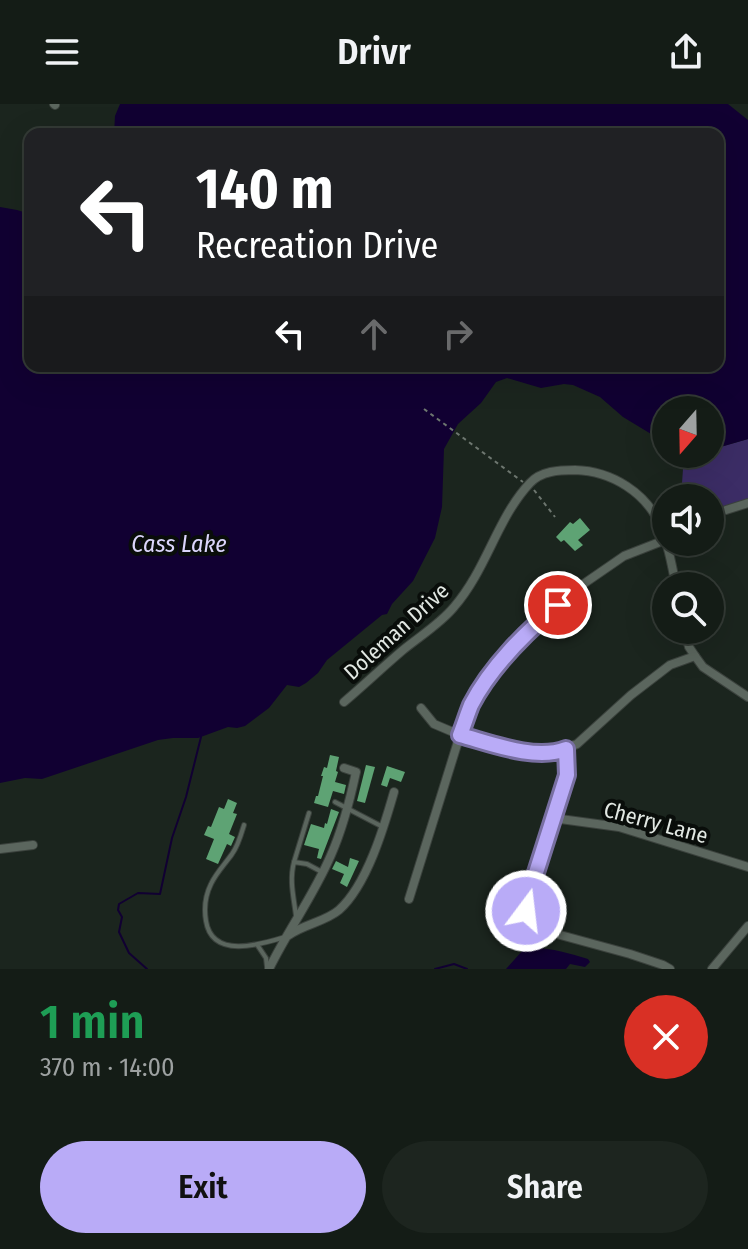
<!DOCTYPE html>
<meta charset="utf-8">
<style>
body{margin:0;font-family:"Fira Sans Condensed",sans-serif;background:#1d251f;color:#f1f3f6;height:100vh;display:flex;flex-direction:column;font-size:30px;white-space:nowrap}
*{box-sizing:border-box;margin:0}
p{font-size:26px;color:#9da1a1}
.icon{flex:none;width:44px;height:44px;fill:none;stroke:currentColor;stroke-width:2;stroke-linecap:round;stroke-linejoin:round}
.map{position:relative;height:865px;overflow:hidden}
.sheet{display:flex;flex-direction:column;background:#141c16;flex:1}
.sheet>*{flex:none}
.top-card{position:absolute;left:24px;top:24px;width:700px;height:244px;border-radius:16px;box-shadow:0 8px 32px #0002,0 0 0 2px #333a35;background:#202124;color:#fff;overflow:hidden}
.needle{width:52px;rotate:200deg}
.buttons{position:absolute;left:652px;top:292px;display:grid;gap:16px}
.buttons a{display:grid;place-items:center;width:72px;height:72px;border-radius:50%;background:#141c16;box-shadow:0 8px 32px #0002,0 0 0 2px #333a35;font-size:40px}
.pin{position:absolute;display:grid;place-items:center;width:68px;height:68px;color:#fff;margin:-34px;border:4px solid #fff;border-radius:50%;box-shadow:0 2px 8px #0007}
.me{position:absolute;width:88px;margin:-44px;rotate:15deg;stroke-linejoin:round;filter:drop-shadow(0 0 6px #0008)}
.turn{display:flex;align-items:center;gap:28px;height:168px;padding:0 40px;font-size:36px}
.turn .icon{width:104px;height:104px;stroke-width:2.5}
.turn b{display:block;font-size:56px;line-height:68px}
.lanes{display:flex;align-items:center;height:76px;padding:0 40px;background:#0003;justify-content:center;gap:40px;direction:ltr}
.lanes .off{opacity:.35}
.round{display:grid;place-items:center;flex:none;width:84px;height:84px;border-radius:42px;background:#1d251f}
.head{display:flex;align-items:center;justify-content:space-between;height:136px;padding:0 40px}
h1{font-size:48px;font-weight:600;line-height:60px;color:#1e9e55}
.action{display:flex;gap:16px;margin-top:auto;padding:16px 40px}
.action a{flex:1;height:92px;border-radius:48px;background:#b9abf7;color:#111;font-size:32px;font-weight:600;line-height:92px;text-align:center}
.action a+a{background:#1d251f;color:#f1f3f6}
header{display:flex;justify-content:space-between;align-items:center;height:104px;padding:0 40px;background:#141c16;font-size:36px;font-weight:600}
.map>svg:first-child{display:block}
</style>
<header><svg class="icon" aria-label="menu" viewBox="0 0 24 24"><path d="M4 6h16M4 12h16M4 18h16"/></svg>Drivr<svg class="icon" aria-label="share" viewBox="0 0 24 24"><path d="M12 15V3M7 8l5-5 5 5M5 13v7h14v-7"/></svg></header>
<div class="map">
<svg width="748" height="865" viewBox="0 0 748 865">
<rect width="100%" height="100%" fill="#1b251e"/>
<polygon fill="#3c2d66" points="748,335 748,398 725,404 710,404 710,394 681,394 684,350 710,350 710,346"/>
<g fill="#110032">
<polygon points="120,0 728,0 748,16 748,335 710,346 710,306 666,306 666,339 623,313 600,293 573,281 564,280 541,284 507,274 496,278 481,299 458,320 444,345 442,403 435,434 413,477 392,500 387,510 382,511 327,556 318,569 306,579 299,583 287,581 269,604 245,622 237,624 228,623 198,634 173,634 158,636 42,675 25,674 0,679 0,103 17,106 30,110 30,262 718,262 718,30 114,30 115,12"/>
<path d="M529 844C549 843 569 849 588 855L590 858 585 863 570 860 566 865H506L523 846Z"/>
</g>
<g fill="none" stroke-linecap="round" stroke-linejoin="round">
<g stroke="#110032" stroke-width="2">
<polyline points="147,865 129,849 119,828 122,813 118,806 119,800 138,789 160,790 172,734 186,693 201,633"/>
<polyline points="435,865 454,860 467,865"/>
</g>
</g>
<g fill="#5ea374">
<polygon points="580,414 590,426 578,436 583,441 575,447 564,436 561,438 556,433 570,418 573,420"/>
<polygon points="330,651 339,653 336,667 338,668 335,678 346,681 344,690 333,687 328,703 314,699 316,692 318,692 323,672 321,672 324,663 327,664"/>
<polygon points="366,661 375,663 365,699 357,697"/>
<polygon points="387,662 405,668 401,678 390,674 387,683 381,681"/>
<polygon points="228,695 237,699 233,709 237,710 229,730 235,733 231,742 227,740 218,760 206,755 214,735 204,731 208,722 211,723 219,703 224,705"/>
<polygon points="331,705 339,708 321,755 317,754 319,745 304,741 311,720 324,724 325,719 327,720"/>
<polygon points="350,754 359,757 347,783 340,779 344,770 332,765 336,757 348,763"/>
</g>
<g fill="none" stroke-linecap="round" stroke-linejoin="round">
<defs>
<g id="lane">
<polyline points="335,698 381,722"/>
<path d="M244 721C241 731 238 742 232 750 225 760 216 769 211 780 205 792 204 805 206 817 212 855 259 841 285 833"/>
<polyline points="294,758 309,709"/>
<path d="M296 812C294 794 289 777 294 758L307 760 322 768"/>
<polyline points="258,842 266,854 267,863"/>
</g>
<g id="street">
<polyline points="54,0 55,1"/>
<polyline points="726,406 748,399"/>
<polyline points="685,526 689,543 695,552"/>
<path d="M344 598C364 581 383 563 403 546 420 532 440 520 454 503 487 465 497 414 530 379 541 367 559 366 575 366 612 367 647 389 661 423 669 442 672 463 676 482"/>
<polyline points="421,604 434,620 460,631 506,644 555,649 577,640 631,591 670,561 695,552 703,563 748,593"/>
<path d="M566 645 567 671 526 800C525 813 531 820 542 826L630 850 663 861 670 865"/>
<polyline points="553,714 619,723 748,763"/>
<polyline points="0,745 33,741"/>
<polyline points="409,795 460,631 472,601 497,562 536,520 579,483 624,452 665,436"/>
<path d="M289 831C304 820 325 818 339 806 367 781 384 723 394 688"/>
<path d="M269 865C288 826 314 791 331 751 343 724 350 696 356 668L344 664"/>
<polyline points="712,865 748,822"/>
</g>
</defs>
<use href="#lane" stroke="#3b423d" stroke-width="6"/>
<use href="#street" stroke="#3b423d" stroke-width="10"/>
<g stroke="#6d766f" stroke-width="2" stroke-dasharray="4 4" stroke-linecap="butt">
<polyline points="424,305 523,378"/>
<polyline points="534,386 555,413"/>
</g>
<use href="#lane" stroke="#5b665e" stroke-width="4"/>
<use href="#street" stroke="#5b665e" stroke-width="8"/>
</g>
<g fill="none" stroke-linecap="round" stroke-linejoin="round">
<defs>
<path id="route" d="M526 807V800L567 671 566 645C535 657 490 639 460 631 464 621 467 611 471 601 491 562 525 529 558 501"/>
</defs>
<use href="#route" stroke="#786fa1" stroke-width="20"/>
<use href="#route" stroke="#b9abf7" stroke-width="14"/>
</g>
<g text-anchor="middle" stroke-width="8" stroke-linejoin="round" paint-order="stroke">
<g font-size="22" fill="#e2e8e3" stroke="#090d0a">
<text transform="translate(396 527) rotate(-42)" y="8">Doleman Drive</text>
<text transform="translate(656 718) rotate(15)" y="8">Cherry Lane</text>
</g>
<g font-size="24" font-style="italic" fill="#dbd5fb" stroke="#090d0a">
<text x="179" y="448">Cass Lake</text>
</g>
</g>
</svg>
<div class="buttons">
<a><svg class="needle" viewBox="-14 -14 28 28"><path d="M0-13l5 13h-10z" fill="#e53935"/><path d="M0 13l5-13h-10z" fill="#9da1a1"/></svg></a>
<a><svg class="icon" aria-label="sound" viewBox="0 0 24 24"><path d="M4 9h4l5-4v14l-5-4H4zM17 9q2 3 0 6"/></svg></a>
<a><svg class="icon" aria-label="search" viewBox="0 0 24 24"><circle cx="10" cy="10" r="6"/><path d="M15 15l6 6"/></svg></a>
</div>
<div class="pin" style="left:558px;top:501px;background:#d93025"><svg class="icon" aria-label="arrive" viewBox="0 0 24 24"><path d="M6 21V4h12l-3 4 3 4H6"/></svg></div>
<svg class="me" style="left:526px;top:807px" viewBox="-20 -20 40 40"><circle r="17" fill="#b9abf7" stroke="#fff" stroke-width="3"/><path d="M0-11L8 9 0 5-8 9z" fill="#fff"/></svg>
<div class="top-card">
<div class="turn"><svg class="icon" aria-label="left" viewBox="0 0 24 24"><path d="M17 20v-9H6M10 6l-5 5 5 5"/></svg><div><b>140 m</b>Recreation Drive</div></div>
<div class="lanes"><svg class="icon" aria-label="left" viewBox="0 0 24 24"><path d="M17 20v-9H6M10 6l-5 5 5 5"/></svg><svg class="icon off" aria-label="ahead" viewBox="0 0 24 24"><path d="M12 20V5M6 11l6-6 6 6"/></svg><svg class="icon off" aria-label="right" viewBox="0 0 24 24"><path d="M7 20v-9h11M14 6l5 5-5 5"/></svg></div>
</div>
</div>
<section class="sheet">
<div class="head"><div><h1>1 min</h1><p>370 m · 14:00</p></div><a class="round" style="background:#d93025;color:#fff"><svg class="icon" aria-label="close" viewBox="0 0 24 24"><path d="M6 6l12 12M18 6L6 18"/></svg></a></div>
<div class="action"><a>Exit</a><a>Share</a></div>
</section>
